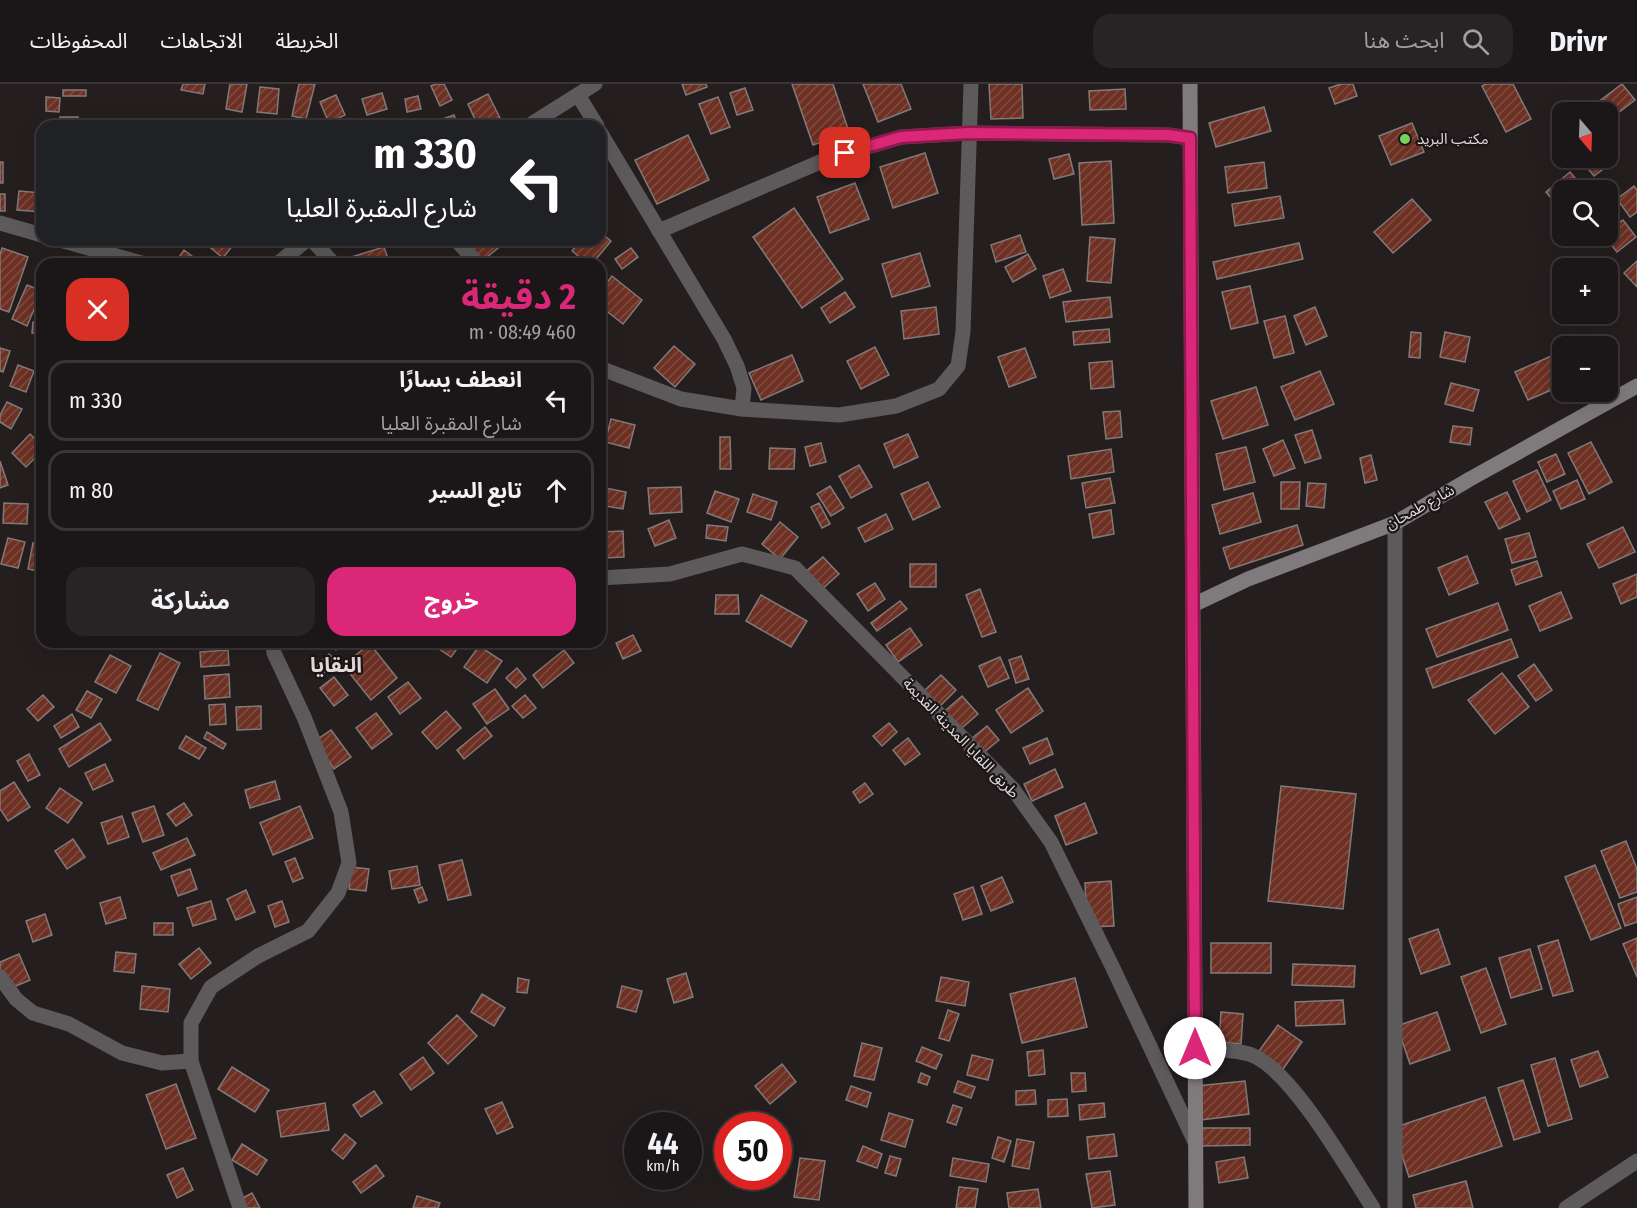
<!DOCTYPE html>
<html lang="ar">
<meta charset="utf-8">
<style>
body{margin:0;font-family:"Fira Sans Condensed","Noto Sans Arabic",sans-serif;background:#282324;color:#f1f3f6;direction:rtl;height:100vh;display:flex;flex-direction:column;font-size:22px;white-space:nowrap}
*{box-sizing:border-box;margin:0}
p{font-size:20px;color:#a09fa1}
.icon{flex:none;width:33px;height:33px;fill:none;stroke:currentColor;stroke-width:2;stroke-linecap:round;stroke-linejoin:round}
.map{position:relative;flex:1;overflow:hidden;direction:ltr}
.panel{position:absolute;left:36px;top:174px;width:570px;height:390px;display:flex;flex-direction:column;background:#1b1617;border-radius:18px;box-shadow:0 6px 24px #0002,0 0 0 2px #393536;direction:rtl}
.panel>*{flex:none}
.guide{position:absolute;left:36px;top:36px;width:570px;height:126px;border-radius:18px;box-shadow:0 6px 24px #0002,0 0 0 2px #393536;direction:rtl;background:#202124;color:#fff;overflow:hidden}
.needle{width:39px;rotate:161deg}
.fabs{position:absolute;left:1552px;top:18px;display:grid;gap:12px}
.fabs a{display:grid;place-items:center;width:66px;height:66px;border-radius:12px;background:#1b1617;box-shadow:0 6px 24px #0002,0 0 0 2px #393536;font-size:30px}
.speed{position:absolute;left:624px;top:1028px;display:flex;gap:12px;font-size:30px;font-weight:700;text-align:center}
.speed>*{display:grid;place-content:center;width:78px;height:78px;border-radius:50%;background:#1b1617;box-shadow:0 6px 24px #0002,0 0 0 2px #393536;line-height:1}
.speed small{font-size:15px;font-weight:400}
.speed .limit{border:9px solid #d22;background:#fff;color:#111}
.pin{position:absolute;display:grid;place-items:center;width:51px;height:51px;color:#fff;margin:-26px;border-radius:12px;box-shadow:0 3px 9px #0006}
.me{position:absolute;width:66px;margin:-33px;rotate:0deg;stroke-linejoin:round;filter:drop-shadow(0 0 4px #0008)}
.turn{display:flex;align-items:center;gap:21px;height:126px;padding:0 30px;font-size:27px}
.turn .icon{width:78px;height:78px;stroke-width:2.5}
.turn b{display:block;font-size:42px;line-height:51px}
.round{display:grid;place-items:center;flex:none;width:63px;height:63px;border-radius:18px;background:#282324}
.head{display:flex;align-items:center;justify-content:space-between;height:102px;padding:0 30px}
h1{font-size:36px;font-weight:700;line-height:45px;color:#db2777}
.cta{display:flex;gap:12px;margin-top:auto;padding:12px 30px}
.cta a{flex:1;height:69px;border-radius:18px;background:#db2777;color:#fff;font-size:24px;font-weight:700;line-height:69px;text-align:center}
.cta a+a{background:#282324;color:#f1f3f6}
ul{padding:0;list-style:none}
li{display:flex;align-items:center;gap:18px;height:81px;margin:0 12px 9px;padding:0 18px;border:3px solid #393536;border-radius:18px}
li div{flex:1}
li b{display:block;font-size:22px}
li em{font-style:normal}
header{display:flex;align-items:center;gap:36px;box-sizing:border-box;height:84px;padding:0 30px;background:#1b1617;border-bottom:2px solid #393536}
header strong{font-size:28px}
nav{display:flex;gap:33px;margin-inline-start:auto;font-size:21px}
.search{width:420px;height:54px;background:#282324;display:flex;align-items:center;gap:15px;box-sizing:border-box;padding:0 21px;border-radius:18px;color:#a09fa1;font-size:22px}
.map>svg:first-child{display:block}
</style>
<header>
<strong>Drivr</strong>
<div class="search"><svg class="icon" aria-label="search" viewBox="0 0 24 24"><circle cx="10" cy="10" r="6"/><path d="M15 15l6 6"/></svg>ابحث هنا</div>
<nav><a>الخريطة</a><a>الاتجاهات</a><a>المحفوظات</a></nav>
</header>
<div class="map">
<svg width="1637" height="1124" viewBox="0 0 1637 1124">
<defs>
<pattern id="building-hatch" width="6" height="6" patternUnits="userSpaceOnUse" patternTransform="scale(1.5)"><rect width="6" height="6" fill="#6d3023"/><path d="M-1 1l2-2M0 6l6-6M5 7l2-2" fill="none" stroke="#814d42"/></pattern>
</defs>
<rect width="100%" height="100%" fill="#241e1f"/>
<g fill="url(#building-hatch)" stroke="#827a79" stroke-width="1.5">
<polygon points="183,0 205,0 203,10 181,6"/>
<polygon points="230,0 247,0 242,28 226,25"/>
<polygon points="299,0 315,0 306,35 292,32"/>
<polygon points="436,0 444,0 452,16 440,22 431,2"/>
<polygon points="682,0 706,0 707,3 686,11"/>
<polygon points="792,0 833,0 849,48 813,61"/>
<polygon points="863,0 901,0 911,25 878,38"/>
<polygon points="989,0 1022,0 1023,34 991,35"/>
<polygon points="1341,0 1353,0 1357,12 1335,20 1329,4"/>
<polygon points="1486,0 1513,0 1531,35 1506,48 1482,2"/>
<polygon points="1622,0 1635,16 1609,36 1608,28 1604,28 1597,19"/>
<polygon points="260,3 279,5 277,30 257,28"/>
<polygon points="745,4 753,26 737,31 730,9"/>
<polygon points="1125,5 1126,25 1090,26 1089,7"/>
<rect x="63" y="6" width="23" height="6"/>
<polygon points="382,9 387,25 367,31 362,15"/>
<polygon points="488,10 500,34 478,42 468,20"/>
<polygon points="336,11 345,31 329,39 320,18"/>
<polygon points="418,12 421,25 407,28 405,15"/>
<polygon points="46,13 60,14 59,28 46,27"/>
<polygon points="718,13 730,43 711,50 699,20"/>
<polygon points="1264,23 1271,47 1216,63 1209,39"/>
<polygon points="454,31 458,42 438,42 437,37"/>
<rect x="60" y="33" width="18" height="9"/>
<polygon points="130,35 145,38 144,42 129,42"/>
<polygon points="91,39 118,41 118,42 91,42"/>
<polygon points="1412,39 1424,68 1391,81 1379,52"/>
<polygon points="688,51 709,96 657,120 635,76"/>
<polygon points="925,69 938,109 893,124 880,83"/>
<polygon points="1069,70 1074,90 1054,95 1049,75"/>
<polygon points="1584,74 1605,74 1610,80 1594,92 1581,76"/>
<polygon points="1111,77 1114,139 1082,141 1079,79"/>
<rect x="0" y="78" width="3" height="21"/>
<polygon points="1264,78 1267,104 1228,109 1225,83"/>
<polygon points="1570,88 1585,106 1563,106 1563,128 1546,108"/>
<polygon points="855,99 869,135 830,149 817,113"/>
<polygon points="1634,102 1637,106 1637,128 1630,133 1617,115"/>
<polygon points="19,107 42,109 42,128 17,126"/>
<rect x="0" y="110" width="5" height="17"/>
<polygon points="1280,112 1284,134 1235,142 1232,120"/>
<polygon points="1412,115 1431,136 1393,169 1374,148"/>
<polygon points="794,124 843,195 802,224 753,153"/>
<polygon points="1623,136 1636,153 1617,168 1604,152 1608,152 1608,147"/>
<polygon points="600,148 611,157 592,180 588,180 572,167 581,156 600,156"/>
<polygon points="1020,151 1026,168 996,178 991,161"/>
<polygon points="1090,153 1115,155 1111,199 1087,197"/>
<polygon points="201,156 237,156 223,174"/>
<polygon points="472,156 508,156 481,178 467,160"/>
<polygon points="1299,159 1303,175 1217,195 1213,178"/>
<polygon points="384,163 390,180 350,180 348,174"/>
<polygon points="2,164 28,173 9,228 0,225 0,170"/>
<polygon points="631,164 638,173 622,185 615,175"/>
<polygon points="184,166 201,179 201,180 174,180"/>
<polygon points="920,169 930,202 892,213 882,180"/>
<polygon points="1028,170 1036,185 1013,198 1005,183"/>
<polygon points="1637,177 1637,203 1624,189"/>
<polygon points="1063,185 1071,207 1050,214 1043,192"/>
<polygon points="612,192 642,216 623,240 600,222 600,208"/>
<polygon points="27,201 42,207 27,242 12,235"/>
<polygon points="1250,202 1258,239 1231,245 1222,208"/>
<polygon points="845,208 855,223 830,239 821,224"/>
<polygon points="1110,213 1112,233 1066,238 1063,218"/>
<polygon points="936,223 939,250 904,255 901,227"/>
<polygon points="1315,223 1327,252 1306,261 1294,232"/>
<polygon points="1285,232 1294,269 1274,274 1264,237"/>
<polygon points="33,238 42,239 42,250 32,249"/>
<polygon points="1109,245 1110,258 1074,261 1073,248"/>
<polygon points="1411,248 1421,249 1420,274 1409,273"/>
<polygon points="1445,248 1470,253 1465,278 1440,273"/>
<polygon points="674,262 695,280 675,303 654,284"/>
<polygon points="875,263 889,291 861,305 847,277"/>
<polygon points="0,264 10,267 3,288 0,287"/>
<polygon points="1025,264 1036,293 1009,303 998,273"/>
<polygon points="1558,269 1563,279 1563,301 1528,316 1515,288"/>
<polygon points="792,271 803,297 761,316 749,289"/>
<polygon points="1112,277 1114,303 1091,305 1089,279"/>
<polygon points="18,281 34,287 26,308 10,302"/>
<polygon points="1320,287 1334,320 1295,336 1281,303"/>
<polygon points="1451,299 1479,306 1473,327 1445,320"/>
<polygon points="1256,303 1268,341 1223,355 1211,317"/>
<polygon points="7,318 22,325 11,345 0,338 0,331"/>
<polygon points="1120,327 1122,353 1106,355 1103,328"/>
<polygon points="611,335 635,341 629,364 605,358"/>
<polygon points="1453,342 1472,344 1470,361 1450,358"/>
<polygon points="1312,346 1321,374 1305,379 1295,351"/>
<polygon points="30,350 42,362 42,367 26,383 12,369"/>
<polygon points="908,350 918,373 894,384 884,360"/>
<polygon points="720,353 730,353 731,385 720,385"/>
<polygon points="1283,356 1295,384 1274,392 1263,365"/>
<polygon points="1591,358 1612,398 1589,410 1568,369"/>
<polygon points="821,359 826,378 810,382 805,363"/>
<polygon points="1246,363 1255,398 1224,406 1216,370"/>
<polygon points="770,364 795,365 794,385 769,385"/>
<polygon points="1111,365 1114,388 1071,395 1068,372"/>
<polygon points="1556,370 1565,390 1547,398 1538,378"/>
<polygon points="1371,371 1377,396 1365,399 1360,374"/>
<polygon points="0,377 8,401 0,404"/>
<polygon points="859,381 872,403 851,414 839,392"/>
<polygon points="1537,386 1551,416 1527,428 1513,397"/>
<polygon points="1110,394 1115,419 1086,424 1082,399"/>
<polygon points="1577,396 1585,415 1561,425 1553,407"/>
<polygon points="928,398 940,423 913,436 901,410"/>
<polygon points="1281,398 1300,398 1299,425 1281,425"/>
<polygon points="1308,399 1326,400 1324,424 1306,422"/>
<polygon points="830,402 844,424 831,432 817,410"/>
<polygon points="600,403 626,408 623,425 600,421"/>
<polygon points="681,403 682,428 650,430 648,404"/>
<polygon points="715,407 739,415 731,438 707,429"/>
<polygon points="1507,408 1520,435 1499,445 1485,418"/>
<polygon points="1253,409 1261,438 1220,450 1212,421"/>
<polygon points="753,410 777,418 771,436 747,428"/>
<polygon points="4,419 28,420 27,440 3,439"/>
<polygon points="819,419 830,440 822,444 811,423"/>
<polygon points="1111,426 1114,450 1093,454 1089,430"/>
<polygon points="886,430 893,445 865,458 858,444"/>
<polygon points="669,436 676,454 655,462 648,445"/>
<polygon points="780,438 798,453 780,475 762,460"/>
<polygon points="707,441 728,443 726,457 706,454"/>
<polygon points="1297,441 1303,461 1230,485 1223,464"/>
<polygon points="1623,443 1635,468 1599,484 1587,460"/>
<polygon points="623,447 624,473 603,474 601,448"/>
<polygon points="1529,449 1536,473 1512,479 1505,455"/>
<polygon points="8,454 25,458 18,484 1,480"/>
<polygon points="33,459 42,461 42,488 28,485"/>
<polygon points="1467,472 1478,499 1449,511 1438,484"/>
<polygon points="823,473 839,490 821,506 805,488"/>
<polygon points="1537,477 1542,492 1516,501 1511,486"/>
<rect x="910" y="480" width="26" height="23"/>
<polygon points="1637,490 1637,513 1621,520 1613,500"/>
<polygon points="875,499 885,515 868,527 857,510"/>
<polygon points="980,505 996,548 982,553 966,511"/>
<polygon points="1561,508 1572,534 1540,547 1529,522"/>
<polygon points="716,511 738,511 739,530 715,530"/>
<polygon points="761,511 807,537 791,563 746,537"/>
<polygon points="900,517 907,525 877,547 871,539"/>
<polygon points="1498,519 1508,546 1437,573 1426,545"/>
<polygon points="910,544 922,561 898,578 886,561"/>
<polygon points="633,551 641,567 623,575 616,559"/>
<polygon points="1511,555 1518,573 1433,604 1426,585"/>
<polygon points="216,558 240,558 241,561 216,563"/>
<polygon points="331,558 346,558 336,566"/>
<polygon points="435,558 462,558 451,573 433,561"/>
<polygon points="370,560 397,594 371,616 343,581"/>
<polygon points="479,562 502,577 487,599 464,583"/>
<polygon points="228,566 229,581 201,583 200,568"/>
<polygon points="564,566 574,579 543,604 533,591"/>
<polygon points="160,569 180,579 158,626 137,616"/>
<polygon points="329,570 337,577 322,591 315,584"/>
<polygon points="110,571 131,582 116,609 95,598"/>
<polygon points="1021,572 1029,595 1016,599 1009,576"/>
<polygon points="1000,573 1009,594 988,603 979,582"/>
<polygon points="1534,580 1552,606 1536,617 1518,592"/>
<polygon points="517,584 526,595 516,604 506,594"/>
<polygon points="1502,589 1529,623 1495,650 1468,616"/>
<polygon points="229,590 230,613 205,615 204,592"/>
<polygon points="941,591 956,606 938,624 923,608"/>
<polygon points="334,593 348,611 334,622 320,604"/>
<polygon points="408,598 421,614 400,630 388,613"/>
<polygon points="1028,604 1043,627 1011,649 996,626"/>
<polygon points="495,605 509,625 487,640 473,620"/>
<polygon points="87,607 102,615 91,634 76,626"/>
<polygon points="43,611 54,623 38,637 27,625"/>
<polygon points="525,611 536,624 523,634 512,622"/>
<polygon points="962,612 978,630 955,650 939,632"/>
<polygon points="225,620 226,640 210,641 209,621"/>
<polygon points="261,622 261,645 237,646 236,623"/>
<polygon points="446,627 461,644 437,665 422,648"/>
<polygon points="376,629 392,650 372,665 356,644"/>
<polygon points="72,630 79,643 61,654 54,642"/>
<polygon points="100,639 111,656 69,683 59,665"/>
<polygon points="889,639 897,648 882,662 873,652"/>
<polygon points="987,642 999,656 983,669 971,655"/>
<polygon points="485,643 492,652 464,675 457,666"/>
<polygon points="331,646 351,673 334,685 315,657"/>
<polygon points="207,648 226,660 223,665 204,654"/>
<polygon points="186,652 206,664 199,675 179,664"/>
<polygon points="908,654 920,670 905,681 893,666"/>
<polygon points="1047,654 1053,670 1030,680 1023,664"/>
<polygon points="29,670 40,691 28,697 17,677"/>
<polygon points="105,680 113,697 93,706 85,689"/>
<polygon points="1055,685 1063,703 1032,717 1024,700"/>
<polygon points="275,697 280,715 250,724 245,706"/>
<polygon points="14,698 30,723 8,737 0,725 0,707"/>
<polygon points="865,699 873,710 860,719 853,708"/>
<polygon points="1281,702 1356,710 1343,825 1268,817"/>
<polygon points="60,704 82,719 68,739 46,724"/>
<polygon points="184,719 192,731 176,742 167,730"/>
<polygon points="1085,719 1097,749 1066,761 1055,732"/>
<polygon points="154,722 164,751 143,758 132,729"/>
<polygon points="300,722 313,754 273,771 260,739"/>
<polygon points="122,732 129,753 108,760 101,739"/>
<polygon points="187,754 195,771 161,786 153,769"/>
<polygon points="73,755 85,773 67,785 55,767"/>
<polygon points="1626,757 1637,785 1637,808 1620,814 1601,767"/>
<polygon points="295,774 303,794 293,798 285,778"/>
<polygon points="462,776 471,811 448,816 439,781"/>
<polygon points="1595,781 1621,844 1591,856 1565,793"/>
<polygon points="417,782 420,801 392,805 389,787"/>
<polygon points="351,783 369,785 366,807 349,805"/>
<polygon points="190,785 197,805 178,812 171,792"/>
<polygon points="1002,793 1013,818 991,827 981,802"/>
<polygon points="1111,797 1114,842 1087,843 1085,799"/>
<polygon points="422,803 427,816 419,819 414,806"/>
<polygon points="973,803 982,830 963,836 954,810"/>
<polygon points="246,806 255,828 236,836 227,815"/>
<polygon points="120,813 126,834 106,840 100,819"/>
<polygon points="1637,813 1637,838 1625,842 1618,820"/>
<polygon points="211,817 216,835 193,842 187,824"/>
<polygon points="282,817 289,838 275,843 268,822"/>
<polygon points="45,830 52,851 33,858 26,837"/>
<rect x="154" y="839" width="19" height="12"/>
<polygon points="1438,845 1450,880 1421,890 1409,855"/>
<polygon points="1637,854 1637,893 1623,860"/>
<polygon points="1558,856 1573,907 1553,912 1538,862"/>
<rect x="1211" y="859" width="60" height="30"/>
<polygon points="199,864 211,879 191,895 179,880"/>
<polygon points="1530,865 1542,905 1511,914 1499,874"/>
<polygon points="116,868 136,870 134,889 114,887"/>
<polygon points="19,870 30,896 4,907 0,898 0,878"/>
<polygon points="1293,880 1355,882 1354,903 1292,901"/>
<polygon points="1486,884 1506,940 1481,949 1461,893"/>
<polygon points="686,889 693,913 674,919 667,895"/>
<polygon points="941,893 969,898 965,922 936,917"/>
<polygon points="518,894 529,896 527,909 517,908"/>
<polygon points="1075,894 1087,943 1022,959 1010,910"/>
<polygon points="142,902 170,905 168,928 140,925"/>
<polygon points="622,902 642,907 636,928 617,923"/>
<polygon points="482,910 505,924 494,942 471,928"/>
<polygon points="1343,916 1345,940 1296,942 1295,918"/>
<polygon points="948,926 959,930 949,957 939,954"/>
<polygon points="1221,928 1243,930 1241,960 1219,958"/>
<polygon points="1437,928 1450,966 1410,980 1397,942"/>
<polygon points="457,931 477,952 448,980 428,959"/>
<polygon points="1278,941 1302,958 1283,985 1259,967"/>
<polygon points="862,959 882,964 874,996 854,992"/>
<polygon points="922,963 942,971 936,985 916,977"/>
<polygon points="1043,966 1045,990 1029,992 1027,968"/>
<polygon points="1598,967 1608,993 1580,1003 1571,976"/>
<polygon points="972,971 993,976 988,996 967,991"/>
<polygon points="423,973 434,989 411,1006 400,990"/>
<polygon points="1555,974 1572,1035 1548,1042 1531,981"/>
<polygon points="782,980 796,998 770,1020 755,1002"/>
<polygon points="232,983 269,1006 255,1028 218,1005"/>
<polygon points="921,989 930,993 927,1001 918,998"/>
<polygon points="1071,989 1085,989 1086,1007 1072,1008"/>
<polygon points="1523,996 1540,1048 1514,1056 1498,1004"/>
<polygon points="958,997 975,1003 971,1014 954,1008"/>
<polygon points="1245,997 1249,1030 1201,1036 1197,1002"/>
<polygon points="176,1000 196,1054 166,1065 146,1011"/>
<polygon points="851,1002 871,1009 867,1023 846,1016"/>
<polygon points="1035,1006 1036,1020 1016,1021 1016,1007"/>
<polygon points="374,1007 382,1019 361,1033 353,1021"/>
<polygon points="1485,1013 1502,1062 1409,1093 1393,1044"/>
<polygon points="1067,1015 1068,1032 1048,1033 1048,1016"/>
<polygon points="502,1018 513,1043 497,1050 485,1025"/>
<polygon points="325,1019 329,1046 281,1053 277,1027"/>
<polygon points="1104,1019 1105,1033 1080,1036 1079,1021"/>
<polygon points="953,1021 962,1024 956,1041 947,1038"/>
<polygon points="889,1029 913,1036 905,1063 881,1056"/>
<polygon points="1200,1044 1250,1044 1250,1061 1201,1062"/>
<polygon points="345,1050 356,1059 343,1075 332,1066"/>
<polygon points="1114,1050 1117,1072 1089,1075 1087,1053"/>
<polygon points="998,1053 1011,1057 1004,1078 992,1074"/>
<polygon points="1017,1055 1034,1058 1029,1085 1012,1082"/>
<polygon points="242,1060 267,1076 257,1091 232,1076"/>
<polygon points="863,1062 882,1070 877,1084 857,1077"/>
<polygon points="890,1072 901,1075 896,1092 885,1089"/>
<polygon points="1244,1073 1248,1094 1219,1099 1216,1078"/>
<polygon points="800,1074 825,1077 819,1116 794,1113"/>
<polygon points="953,1074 989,1080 986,1098 950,1092"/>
<polygon points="376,1081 384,1092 361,1109 353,1098"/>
<polygon points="183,1084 193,1106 177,1114 167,1091"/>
<polygon points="1110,1087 1115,1121 1092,1124 1086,1090"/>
<polygon points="1466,1097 1473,1124 1416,1124 1413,1111"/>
<polygon points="959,1103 978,1105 975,1124 956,1124"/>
<polygon points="1038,1105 1041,1124 1009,1124 1007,1109"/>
<polygon points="252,1109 260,1124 241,1124 237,1117"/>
<polygon points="417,1112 440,1119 438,1124 413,1124"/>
</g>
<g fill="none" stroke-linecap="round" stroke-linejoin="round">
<g stroke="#5c5a5b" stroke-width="15">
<polyline points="578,11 597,42"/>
<polyline points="528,42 595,0"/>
<polyline points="600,48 724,255 737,282 744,304 742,325"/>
<polyline points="0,139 42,151"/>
<polyline points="659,147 827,75 901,53 969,49 1168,51 1190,54"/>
<polyline points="60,156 145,180"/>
<polyline points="312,156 334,180"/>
<polyline points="456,156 478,180"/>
<polyline points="277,180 307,156"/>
<polyline points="600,284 681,315 742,325 839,331 896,322 939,305 958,282 963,248 971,0"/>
<polyline points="600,494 670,490 742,470 795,484 1013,705 1051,758 1112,882 1196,1060"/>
<polyline points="0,893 16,915 33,929 69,940 122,969 162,979 191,977"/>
<path d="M1195 964C1212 966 1240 965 1254 972 1294 990 1348 1086 1373 1124"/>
<polyline points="240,1124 191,977 191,939 211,903 258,872 308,847 338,809 349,779 341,728 304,633 274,569 273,558"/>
<polyline points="1395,1124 1395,439"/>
<polyline points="1566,1124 1637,1077"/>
</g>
<g stroke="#7f7a7d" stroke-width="15">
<polyline points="1190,0 1196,1124"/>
<polyline points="1193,521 1248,495 1395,439 1470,395 1637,302"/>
</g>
</g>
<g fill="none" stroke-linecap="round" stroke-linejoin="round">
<defs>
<polyline id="route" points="845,69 901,53 969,49 1168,51 1190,54 1195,964"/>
</defs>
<use href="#route" stroke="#8e194d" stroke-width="15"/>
<use href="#route" stroke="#db2777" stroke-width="10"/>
</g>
<circle fill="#76d25a" stroke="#1b1516" stroke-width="2" cx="1405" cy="55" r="6"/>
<g text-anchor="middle" stroke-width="4.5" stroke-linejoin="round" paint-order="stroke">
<g font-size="15" fill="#dfdbdc" stroke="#1b1516" text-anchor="start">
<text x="1417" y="60">مكتب البريد</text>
</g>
<g font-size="15" fill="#dfdbdc" stroke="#1b1516">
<text transform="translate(1420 423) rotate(-29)" y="5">شارع طمحان</text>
<text transform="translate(961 654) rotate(46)" y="5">طريق اللقايا المدينة القديمة</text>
</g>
<g font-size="21" font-weight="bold" fill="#e5dcdd" stroke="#1b1516">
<text x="336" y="588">النقايا</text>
</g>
</g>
</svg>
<div class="fabs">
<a><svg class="needle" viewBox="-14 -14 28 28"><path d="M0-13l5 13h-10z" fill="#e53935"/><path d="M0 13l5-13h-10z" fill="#a09fa1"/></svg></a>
<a><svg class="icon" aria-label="search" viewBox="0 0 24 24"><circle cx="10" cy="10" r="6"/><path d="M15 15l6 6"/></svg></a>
<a>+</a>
<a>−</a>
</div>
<div class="speed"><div>44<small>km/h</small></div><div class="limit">50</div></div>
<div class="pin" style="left:845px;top:69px;background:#d93025"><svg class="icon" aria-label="arrive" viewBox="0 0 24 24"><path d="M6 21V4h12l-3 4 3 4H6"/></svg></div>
<svg class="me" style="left:1195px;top:964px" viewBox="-20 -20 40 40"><circle r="19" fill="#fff"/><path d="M0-13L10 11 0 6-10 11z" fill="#db2777"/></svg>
<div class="guide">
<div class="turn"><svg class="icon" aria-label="left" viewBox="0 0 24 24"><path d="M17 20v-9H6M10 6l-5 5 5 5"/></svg><div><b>330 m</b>شارع المقبرة العليا</div></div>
</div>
<section class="panel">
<div class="head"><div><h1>2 دقيقة</h1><p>460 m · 08:49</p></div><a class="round" style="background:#d93025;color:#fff"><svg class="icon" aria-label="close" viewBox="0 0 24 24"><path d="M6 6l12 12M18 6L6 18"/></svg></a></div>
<ul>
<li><svg class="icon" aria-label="left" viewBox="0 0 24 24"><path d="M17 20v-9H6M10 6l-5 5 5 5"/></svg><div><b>انعطف يسارًا</b><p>شارع المقبرة العليا</p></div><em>330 m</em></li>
<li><svg class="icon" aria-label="ahead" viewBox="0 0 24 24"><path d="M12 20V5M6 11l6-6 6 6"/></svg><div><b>تابع السير</b></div><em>80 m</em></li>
</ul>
<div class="cta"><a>خروج</a><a>مشاركة</a></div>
</section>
</div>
